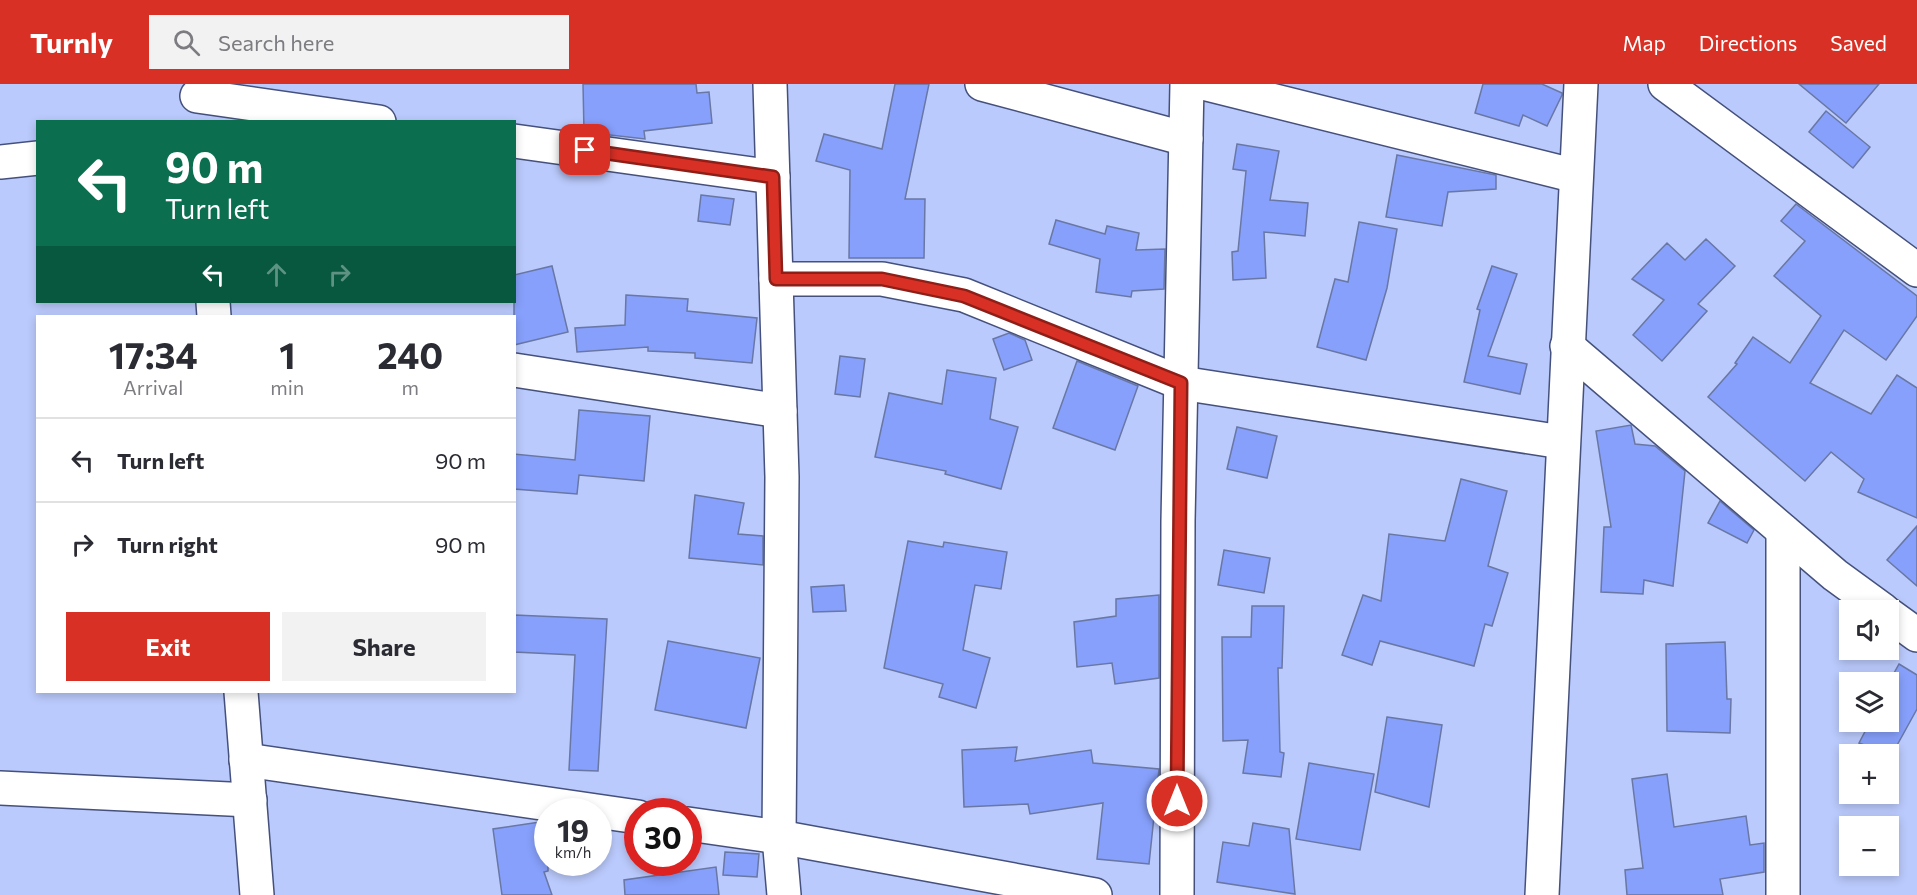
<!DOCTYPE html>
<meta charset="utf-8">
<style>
body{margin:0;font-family:Commissioner,sans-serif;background:#f2f2f3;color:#2b2b33;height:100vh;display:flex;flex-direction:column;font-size:22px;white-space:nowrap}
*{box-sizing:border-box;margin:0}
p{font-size:20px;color:#7c7c81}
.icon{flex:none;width:33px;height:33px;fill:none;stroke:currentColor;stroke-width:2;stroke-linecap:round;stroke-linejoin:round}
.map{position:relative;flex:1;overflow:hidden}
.side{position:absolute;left:36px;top:231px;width:480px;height:378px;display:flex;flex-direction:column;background:#fff;border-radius:0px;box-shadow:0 3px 9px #0003}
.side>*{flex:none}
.hud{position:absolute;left:36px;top:36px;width:480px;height:183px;border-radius:0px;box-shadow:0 3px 9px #0003;background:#0b6e4f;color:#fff;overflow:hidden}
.fabs{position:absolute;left:1839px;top:516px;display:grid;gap:12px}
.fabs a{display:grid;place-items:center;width:60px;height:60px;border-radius:0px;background:#fff;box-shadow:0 3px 9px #0003;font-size:30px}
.speed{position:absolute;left:534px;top:714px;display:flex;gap:12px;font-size:30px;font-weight:700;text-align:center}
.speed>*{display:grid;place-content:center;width:78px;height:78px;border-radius:50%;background:#fff;box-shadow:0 3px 9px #0003;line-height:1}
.speed small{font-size:15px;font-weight:400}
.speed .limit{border:9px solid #d22;background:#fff;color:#111}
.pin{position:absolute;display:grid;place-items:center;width:51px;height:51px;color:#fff;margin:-26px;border-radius:12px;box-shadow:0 3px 9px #0006}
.me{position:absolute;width:66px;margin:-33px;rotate:0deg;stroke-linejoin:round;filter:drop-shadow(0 0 4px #0008)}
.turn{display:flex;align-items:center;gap:21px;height:126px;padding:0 30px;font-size:27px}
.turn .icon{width:78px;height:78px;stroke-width:2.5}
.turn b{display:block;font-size:42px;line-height:51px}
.lanes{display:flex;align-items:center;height:57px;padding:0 30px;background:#0003;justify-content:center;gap:30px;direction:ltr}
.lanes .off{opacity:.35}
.eta{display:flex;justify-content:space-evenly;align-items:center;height:102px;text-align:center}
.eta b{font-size:36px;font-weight:700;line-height:42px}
.button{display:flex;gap:12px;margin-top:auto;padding:12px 30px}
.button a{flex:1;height:69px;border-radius:0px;background:#d93025;color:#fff;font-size:24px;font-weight:700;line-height:69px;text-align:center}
.button a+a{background:#f2f2f3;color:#2b2b33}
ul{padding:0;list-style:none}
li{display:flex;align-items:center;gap:18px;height:84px;padding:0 30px;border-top:2px solid #e1e1e2}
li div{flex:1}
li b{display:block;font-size:22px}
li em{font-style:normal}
header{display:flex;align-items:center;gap:36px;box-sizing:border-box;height:84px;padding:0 30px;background:#d93025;color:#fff}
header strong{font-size:28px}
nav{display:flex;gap:33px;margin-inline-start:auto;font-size:21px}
.search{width:420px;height:54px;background:#f2f2f3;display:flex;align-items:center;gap:15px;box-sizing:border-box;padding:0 21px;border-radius:0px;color:#7c7c81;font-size:22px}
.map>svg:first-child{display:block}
</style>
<header>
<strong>Turnly</strong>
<div class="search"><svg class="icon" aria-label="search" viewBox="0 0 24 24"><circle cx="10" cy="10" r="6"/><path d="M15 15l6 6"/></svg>Search here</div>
<nav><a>Map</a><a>Directions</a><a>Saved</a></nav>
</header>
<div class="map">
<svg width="1917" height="811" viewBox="0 0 1917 811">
<rect width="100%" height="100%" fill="#bacafc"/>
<g fill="#87a0fb" stroke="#6977a4" stroke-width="1.5">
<polygon points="583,0 696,0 697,9 709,8 712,39 644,47 645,55 584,48"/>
<polygon points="895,0 929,0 905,115 925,115 924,174 849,174 850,86 816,77 824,50 882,65"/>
<polygon points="1483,0 1542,0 1562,9 1562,11 1547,42 1523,31 1519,42 1475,29"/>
<polygon points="1799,0 1879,0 1846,39"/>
<polygon points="1826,27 1870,63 1853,84 1809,48"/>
<polygon points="1237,60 1279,67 1270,116 1308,119 1305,152 1264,148 1266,194 1233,196 1232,168 1238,167 1246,87 1233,85"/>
<polygon points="1397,71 1496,91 1496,105 1448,108 1442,142 1386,133"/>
<polygon points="701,111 734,115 730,141 698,137"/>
<polygon points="1796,120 1917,212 1917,232 1886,276 1844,246 1810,299 1871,330 1897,291 1917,304 1917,434 1858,408 1864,395 1831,368 1805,397 1708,313 1737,280 1735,279 1753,253 1790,279 1821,232 1774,192 1805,157 1781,137"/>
<polygon points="1056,136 1105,150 1107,142 1139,149 1136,166 1165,165 1164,205 1132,207 1131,213 1096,208 1100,175 1049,160"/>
<polygon points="1359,138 1397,145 1387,204 1366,276 1317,263 1335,195 1348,198"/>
<polygon points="1706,155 1735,182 1698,220 1707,227 1662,277 1633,251 1664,216 1632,195 1667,159 1685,176"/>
<polygon points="552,182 568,248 514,261 514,191"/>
<polygon points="1492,182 1517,190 1488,272 1527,280 1520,310 1464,298 1480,226 1477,225"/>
<polygon points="626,211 688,215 687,227 757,234 752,279 695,274 695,269 648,267 648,263 577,268 575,244 625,241"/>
<polygon points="1009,249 1025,256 1032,276 1004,286 993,255"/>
<polygon points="840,272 865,275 860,313 835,310"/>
<polygon points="1077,277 1138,302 1115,366 1053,344"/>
<polygon points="947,286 996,294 990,335 1018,343 1001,405 945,390 946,387 875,373 889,309 942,320"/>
<polygon points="579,326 650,332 644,397 579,391 577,410 514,405 514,370 575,376"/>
<polygon points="1631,341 1635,360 1655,362 1685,387 1673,502 1644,496 1643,510 1601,508 1604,443 1611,443 1596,347"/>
<polygon points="1237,343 1277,352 1267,394 1227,385"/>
<polygon points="1461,395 1507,407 1488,482 1508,489 1492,542 1485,540 1474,582 1380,557 1372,581 1342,571 1363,511 1381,517 1389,450 1445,457"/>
<polygon points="695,411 744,419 738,450 763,452 763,481 689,474"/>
<polygon points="1720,417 1754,446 1747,459 1708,439"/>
<polygon points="1917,442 1917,502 1887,476"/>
<polygon points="908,457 943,463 944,458 1007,468 1001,505 975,501 963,566 990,574 976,624 939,613 943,600 884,584"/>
<polygon points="1224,466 1270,474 1264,509 1218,501"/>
<polygon points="844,501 846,527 813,528 811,503"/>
<polygon points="1159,511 1159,594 1115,600 1112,579 1077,583 1074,538 1116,532 1116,515"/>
<polygon points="1252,522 1284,522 1282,584 1278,584 1280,668 1284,669 1281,693 1243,689 1248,656 1223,657 1222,553 1251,553"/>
<polygon points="514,531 607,535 598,687 569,686 575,571 514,568"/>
<polygon points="668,557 760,574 746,644 655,626"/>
<polygon points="1725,558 1727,615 1731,615 1730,649 1667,647 1666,560"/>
<polygon points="1899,580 1917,591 1917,625 1890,674 1888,670 1859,659 1870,638 1888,638 1888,600"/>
<polygon points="1387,633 1442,641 1429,723 1375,708"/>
<polygon points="1017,663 1015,677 1091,666 1093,679 1159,685 1149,780 1097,775 1103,719 1030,730 1028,720 964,723 962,666"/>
<polygon points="1309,679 1374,690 1360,766 1296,755"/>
<polygon points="1667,690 1674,743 1746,732 1750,761 1764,759 1764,788 1720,795 1723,811 1627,811 1625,786 1643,784 1632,695"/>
<polygon points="540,738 548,739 548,787 544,788 552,811 502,811 493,745"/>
<polygon points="1253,739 1289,745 1295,810 1217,798 1223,758 1249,762"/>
<polygon points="725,768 759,770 757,793 723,791"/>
<polygon points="716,783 719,811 625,811 624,796"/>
</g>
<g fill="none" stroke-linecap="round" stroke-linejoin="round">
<defs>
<g id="minor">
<polyline points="770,0 782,393 779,753 784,811"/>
<polyline points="982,0 1186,55"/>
<polyline points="1207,0 1576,92"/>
<polyline points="1665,0 1917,186"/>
<polyline points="197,12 379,38"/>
<polyline points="514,57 773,93"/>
<polyline points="0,78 38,74"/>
<polyline points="776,195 882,195 964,211 1181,299 1562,358"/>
<polyline points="213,218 214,232"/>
<polyline points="1567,262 1835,491 1883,526"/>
<polyline points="514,286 780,327"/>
<polyline points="1783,447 1783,811"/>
<polyline points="1888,530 1917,551"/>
<polyline points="241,608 257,811"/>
<polyline points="246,676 638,733"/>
<polyline points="0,704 250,716"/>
<polyline points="688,740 779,753 1095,811"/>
<polyline points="1177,811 1178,437 1187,0"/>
<polyline points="1542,811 1581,0"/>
</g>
</defs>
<use href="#minor" stroke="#45517c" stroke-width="36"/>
<use href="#minor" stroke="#fff" stroke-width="33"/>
</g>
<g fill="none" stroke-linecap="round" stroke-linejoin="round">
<defs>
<polyline id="route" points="585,66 773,93 776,195 882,195 964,212 1181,299 1177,717"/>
</defs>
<use href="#route" stroke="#8d1f18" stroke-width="15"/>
<use href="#route" stroke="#d93025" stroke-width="10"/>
</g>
</svg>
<div class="fabs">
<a><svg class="icon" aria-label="sound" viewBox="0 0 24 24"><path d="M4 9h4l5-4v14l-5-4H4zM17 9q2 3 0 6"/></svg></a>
<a><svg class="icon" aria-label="layers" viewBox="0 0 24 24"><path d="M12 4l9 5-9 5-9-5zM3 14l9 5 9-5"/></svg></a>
<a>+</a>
<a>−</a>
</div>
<div class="speed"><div>19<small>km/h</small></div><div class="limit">30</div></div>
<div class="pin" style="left:585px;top:66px;background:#d93025"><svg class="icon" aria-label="arrive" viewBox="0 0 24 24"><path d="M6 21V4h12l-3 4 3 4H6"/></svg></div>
<svg class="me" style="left:1177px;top:717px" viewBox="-20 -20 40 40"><circle r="17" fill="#d93025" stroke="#fff" stroke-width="3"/><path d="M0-11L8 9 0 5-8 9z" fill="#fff"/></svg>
<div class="hud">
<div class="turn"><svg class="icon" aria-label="left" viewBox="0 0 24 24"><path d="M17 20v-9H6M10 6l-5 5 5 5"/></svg><div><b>90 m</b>Turn left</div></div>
<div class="lanes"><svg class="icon" aria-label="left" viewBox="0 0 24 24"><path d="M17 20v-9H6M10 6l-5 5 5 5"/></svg><svg class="icon off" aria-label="ahead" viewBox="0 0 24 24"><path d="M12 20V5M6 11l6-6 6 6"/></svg><svg class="icon off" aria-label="right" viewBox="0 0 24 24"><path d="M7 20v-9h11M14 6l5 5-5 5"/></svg></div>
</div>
<section class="side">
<div class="eta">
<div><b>17:34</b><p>Arrival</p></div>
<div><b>1</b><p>min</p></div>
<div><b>240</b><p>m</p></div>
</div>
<ul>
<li><svg class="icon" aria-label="left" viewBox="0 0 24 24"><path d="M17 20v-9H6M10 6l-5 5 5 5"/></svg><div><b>Turn left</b></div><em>90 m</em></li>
<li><svg class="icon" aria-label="right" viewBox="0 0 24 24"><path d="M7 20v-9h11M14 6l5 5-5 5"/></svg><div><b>Turn right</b></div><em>90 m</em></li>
</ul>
<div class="button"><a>Exit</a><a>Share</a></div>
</section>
</div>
